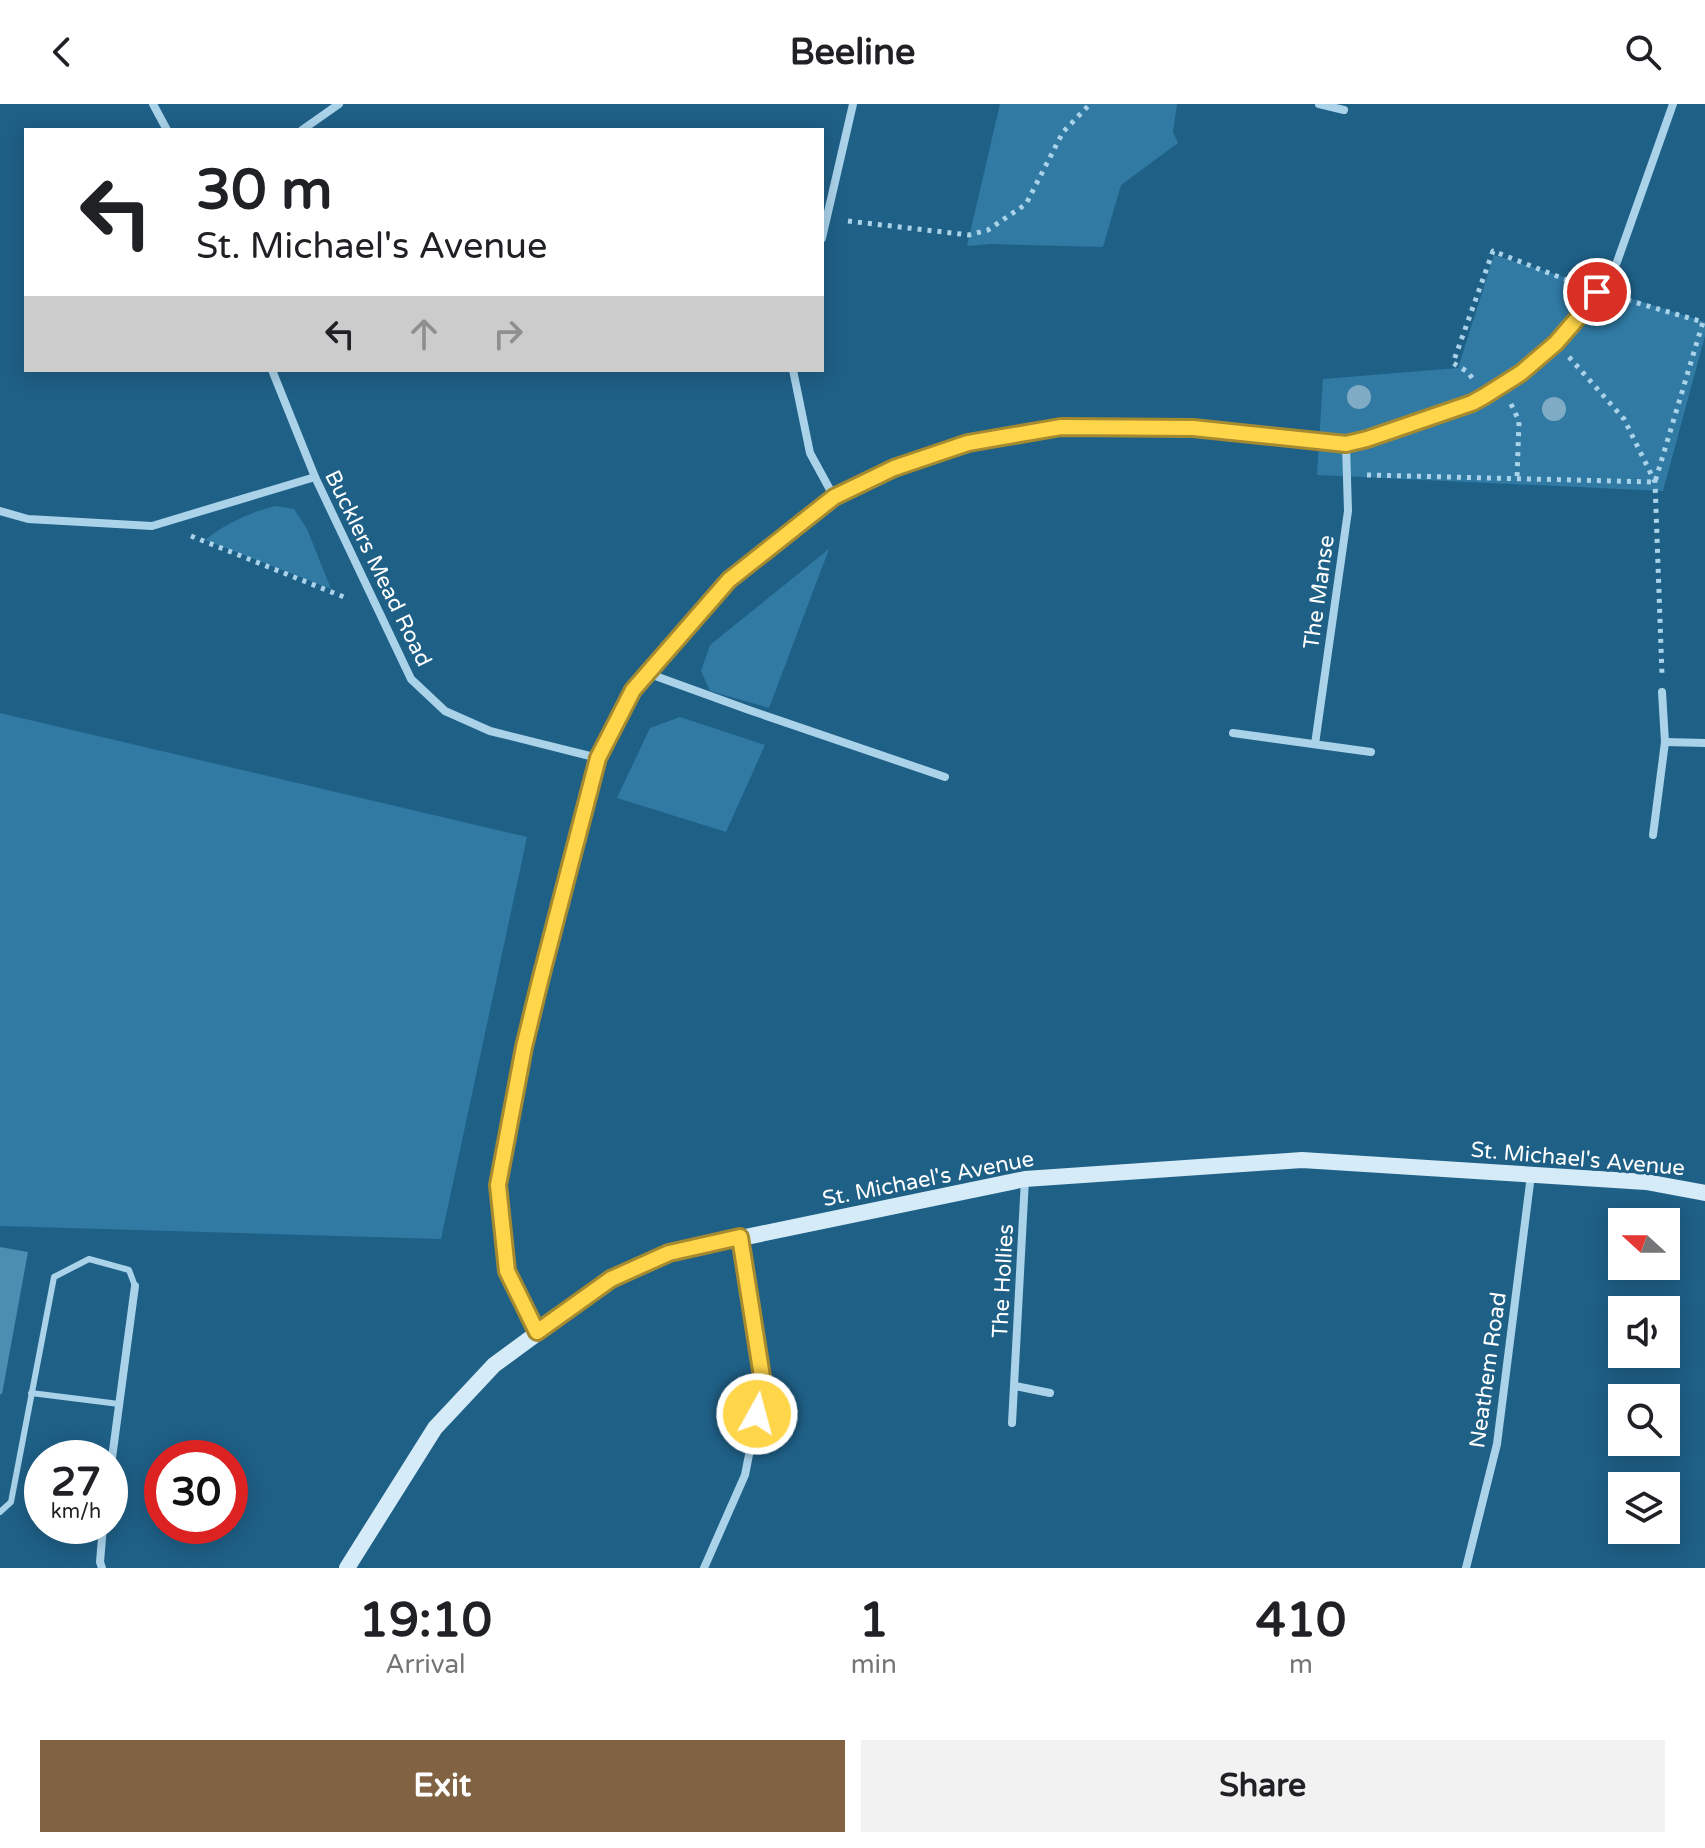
<!DOCTYPE html>
<style>
body{margin:0;font-family:"Varela Round",sans-serif;background:#f2f2f2;color:#202124;height:100vh;display:flex;flex-direction:column;font-size:30px;white-space:nowrap}
*{box-sizing:border-box;margin:0}
p{font-size:26px;color:#757577}
.icon{flex:none;width:44px;height:44px;fill:none;stroke:currentColor;stroke-width:2;stroke-linecap:round;stroke-linejoin:round}
.map{position:relative;height:1464px;overflow:hidden}
.drawer{display:flex;flex-direction:column;background:#fff;flex:1}
.drawer>*{flex:none}
.banner{position:absolute;left:24px;top:24px;width:800px;height:244px;border-radius:0px;box-shadow:0 4px 20px #0003;background:#fff;color:#202124;overflow:hidden}
.needle{width:52px;rotate:291deg}
.tools{position:absolute;left:1608px;top:1104px;display:grid;gap:16px}
.tools a{display:grid;place-items:center;width:72px;height:72px;border-radius:0px;background:#fff;box-shadow:0 4px 20px #0003;font-size:40px}
.speed{position:absolute;left:24px;top:1336px;display:flex;gap:16px;font-size:40px;font-weight:700;text-align:center}
.speed>*{display:grid;place-content:center;width:104px;height:104px;border-radius:50%;background:#fff;box-shadow:0 4px 20px #0003;line-height:1}
.speed small{font-size:20px;font-weight:400}
.speed .limit{border:12px solid #d22;background:#fff;color:#111}
.pin{position:absolute;display:grid;place-items:center;width:68px;height:68px;color:#fff;margin:-34px;border:4px solid #fff;border-radius:50%;box-shadow:0 2px 8px #0007}
.me{position:absolute;width:88px;margin:-44px;rotate:7deg;stroke-linejoin:round;filter:drop-shadow(0 0 6px #0008)}
.turn{display:flex;align-items:center;gap:28px;height:168px;padding:0 40px;font-size:36px}
.turn .icon{width:104px;height:104px;stroke-width:2.5}
.turn b{display:block;font-size:56px;line-height:68px}
.lanes{display:flex;align-items:center;height:76px;padding:0 40px;background:#0003;justify-content:center;gap:40px;direction:ltr}
.lanes .off{opacity:.35}
.eta{display:flex;justify-content:space-evenly;align-items:center;height:136px;text-align:center}
.eta b{font-size:48px;font-weight:700;line-height:56px}
.button{display:flex;gap:16px;margin-top:auto;padding:16px 40px}
.button a{flex:1;height:92px;border-radius:0px;background:#816344;color:#fff;font-size:32px;font-weight:700;line-height:92px;text-align:center}
.button a+a{background:#f2f2f2;color:#202124}
header{display:flex;justify-content:space-between;align-items:center;height:104px;padding:0 40px;background:#fff;font-size:36px;font-weight:700}
.map>svg:first-child{display:block}
</style>
<header><svg class="icon" aria-label="back" viewBox="0 0 24 24"><path d="M15 5l-7 7 7 7"/></svg>Beeline<svg class="icon" aria-label="search" viewBox="0 0 24 24"><circle cx="10" cy="10" r="6"/><path d="M15 15l6 6"/></svg></header>
<div class="map">
<svg width="1705" height="1464" viewBox="0 0 1705 1464">
<rect width="100%" height="100%" fill="#1f6087"/>
<g fill="#307aa4">
<polygon points="1000,0 1177,0 1173,28 1178,39 1121,81 1103,143 991,140 967,142"/>
<polygon points="1494,151 1705,218 1705,232 1663,387 1317,371 1323,275 1458,264"/>
<path d="M275 402 294 405 307 425 331 485 205 436C226 419 249 409 275 402Z"/>
<polygon points="829,445 769,604 710,587 701,567 710,541"/>
<polygon points="0,609 527,733 441,1135 0,1122"/>
<polygon points="680,613 765,641 726,728 617,694 650,624"/>
</g>
<polygon fill="#4c8db2" points="0,1143 28,1148 2,1290 0,1290"/>
<g fill="none" stroke-linecap="round" stroke-linejoin="round">
<g stroke="#aad3ea" stroke-width="5" stroke-dasharray="4 6" stroke-linecap="butt">
<polyline points="848,117 969,131 988,126 1026,100 1063,28 1090,0"/>
<polyline points="1569,253 1624,315 1655,378 1662,571"/>
<polyline points="1472,274 1468,268 1453,259 1493,147 1577,180"/>
<polyline points="1511,300 1519,317 1517,374"/>
<polyline points="1367,371 1655,378 1703,218 1617,193"/>
<polyline points="191,432 349,495"/>
</g>
<g stroke="#aad3ea" stroke-width="6">
<polyline points="31,1289 119,1300"/>
<polyline points="0,1408 11,1398 54,1173 89,1155 129,1166 135,1182"/>
</g>
<g stroke="#aad3ea" stroke-width="8">
<polyline points="153,0 167,26"/>
<polyline points="1319,0 1344,6"/>
<polyline points="302,26 339,0"/>
<polyline points="822,134 853,0"/>
<polyline points="272,266 315,373 411,575 445,607 490,627 598,654"/>
<polyline points="793,266 810,349 834,393"/>
<polyline points="0,407 28,415 152,422 315,373"/>
<polyline points="647,569 749,606 945,673"/>
<polyline points="1233,629 1371,648"/>
<polyline points="1665,638 1705,639"/>
<polyline points="1315,640 1348,407 1346,340"/>
<polyline points="1653,731 1665,638 1662,588"/>
<polyline points="537,1228 507,1167 498,1081 524,943 533,905 598,654 633,586 729,476 834,393 894,364 968,339 1061,323 1193,324 1346,340 1367,335 1472,299 1521,269 1556,239 1588,202 1617,158 1673,0"/>
<polyline points="1015,1282 1050,1289"/>
<polyline points="1012,1319 1025,1075"/>
<polyline points="110,1369 135,1182"/>
<polyline points="102,1464 100,1458 103,1422"/>
<polyline points="704,1464 745,1371 763,1279 740,1133"/>
<polyline points="1466,1464 1497,1340 1531,1071"/>
</g>
<polyline stroke="#d5ebf8" stroke-width="16" points="347,1464 435,1324 494,1261 611,1175 669,1149 1025,1075 1302,1056 1646,1078 1705,1089"/>
</g>
<g fill="#7fabc5">
<circle cx="1359" cy="293" r="12"/>
<circle cx="1554" cy="305" r="12"/>
</g>
<g fill="none" stroke-linecap="round" stroke-linejoin="round">
<defs>
<polyline id="route" points="757,1310 763,1279 740,1133 669,1149 611,1175 537,1228 507,1167 498,1081 524,943 540,877 598,654 633,586 729,476 834,393 894,364 968,339 1061,323 1193,324 1346,340 1367,335 1472,299 1483,293 1521,269 1556,239 1588,202 1597,188"/>
</defs>
<use href="#route" stroke="#a68a30" stroke-width="20"/>
<use href="#route" stroke="#ffd54a" stroke-width="14"/>
</g>
<g text-anchor="middle" stroke-width="6" stroke-linejoin="round" paint-order="stroke">
<g font-size="22" fill="#fff" stroke="#1f6087">
<text transform="translate(379 464) rotate(64)" y="8">Bucklers Mead Road</text>
<text transform="translate(1318 488) rotate(-82)" y="8">The Manse</text>
<text transform="translate(1578 1054) rotate(5)" y="8">St. Michael's Avenue</text>
<text transform="translate(928 1074) rotate(-11)" y="8">St. Michael's Avenue</text>
<text transform="translate(1002 1177) rotate(-87)" y="8">The Hollies</text>
<text transform="translate(1487 1266) rotate(-82)" y="8">Neathem Road</text>
</g>
</g>
</svg>
<div class="tools">
<a><svg class="needle" viewBox="-14 -14 28 28"><path d="M0-13l5 13h-10z" fill="#e53935"/><path d="M0 13l5-13h-10z" fill="#757577"/></svg></a>
<a><svg class="icon" aria-label="sound" viewBox="0 0 24 24"><path d="M4 9h4l5-4v14l-5-4H4zM17 9q2 3 0 6"/></svg></a>
<a><svg class="icon" aria-label="search" viewBox="0 0 24 24"><circle cx="10" cy="10" r="6"/><path d="M15 15l6 6"/></svg></a>
<a><svg class="icon" aria-label="layers" viewBox="0 0 24 24"><path d="M12 4l9 5-9 5-9-5zM3 14l9 5 9-5"/></svg></a>
</div>
<div class="speed"><div>27<small>km/h</small></div><div class="limit">30</div></div>
<div class="pin" style="left:1597px;top:188px;background:#d93025"><svg class="icon" aria-label="arrive" viewBox="0 0 24 24"><path d="M6 21V4h12l-3 4 3 4H6"/></svg></div>
<svg class="me" style="left:757px;top:1310px" viewBox="-20 -20 40 40"><circle r="17" fill="#ffd54a" stroke="#fff" stroke-width="3"/><path d="M0-11L8 9 0 5-8 9z" fill="#fff"/></svg>
<div class="banner">
<div class="turn"><svg class="icon" aria-label="left" viewBox="0 0 24 24"><path d="M17 20v-9H6M10 6l-5 5 5 5"/></svg><div><b>30 m</b>St. Michael's Avenue</div></div>
<div class="lanes"><svg class="icon" aria-label="left" viewBox="0 0 24 24"><path d="M17 20v-9H6M10 6l-5 5 5 5"/></svg><svg class="icon off" aria-label="ahead" viewBox="0 0 24 24"><path d="M12 20V5M6 11l6-6 6 6"/></svg><svg class="icon off" aria-label="right" viewBox="0 0 24 24"><path d="M7 20v-9h11M14 6l5 5-5 5"/></svg></div>
</div>
</div>
<section class="drawer">
<div class="eta">
<div><b>19:10</b><p>Arrival</p></div>
<div><b>1</b><p>min</p></div>
<div><b>410</b><p>m</p></div>
</div>
<div class="button"><a>Exit</a><a>Share</a></div>
</section>
